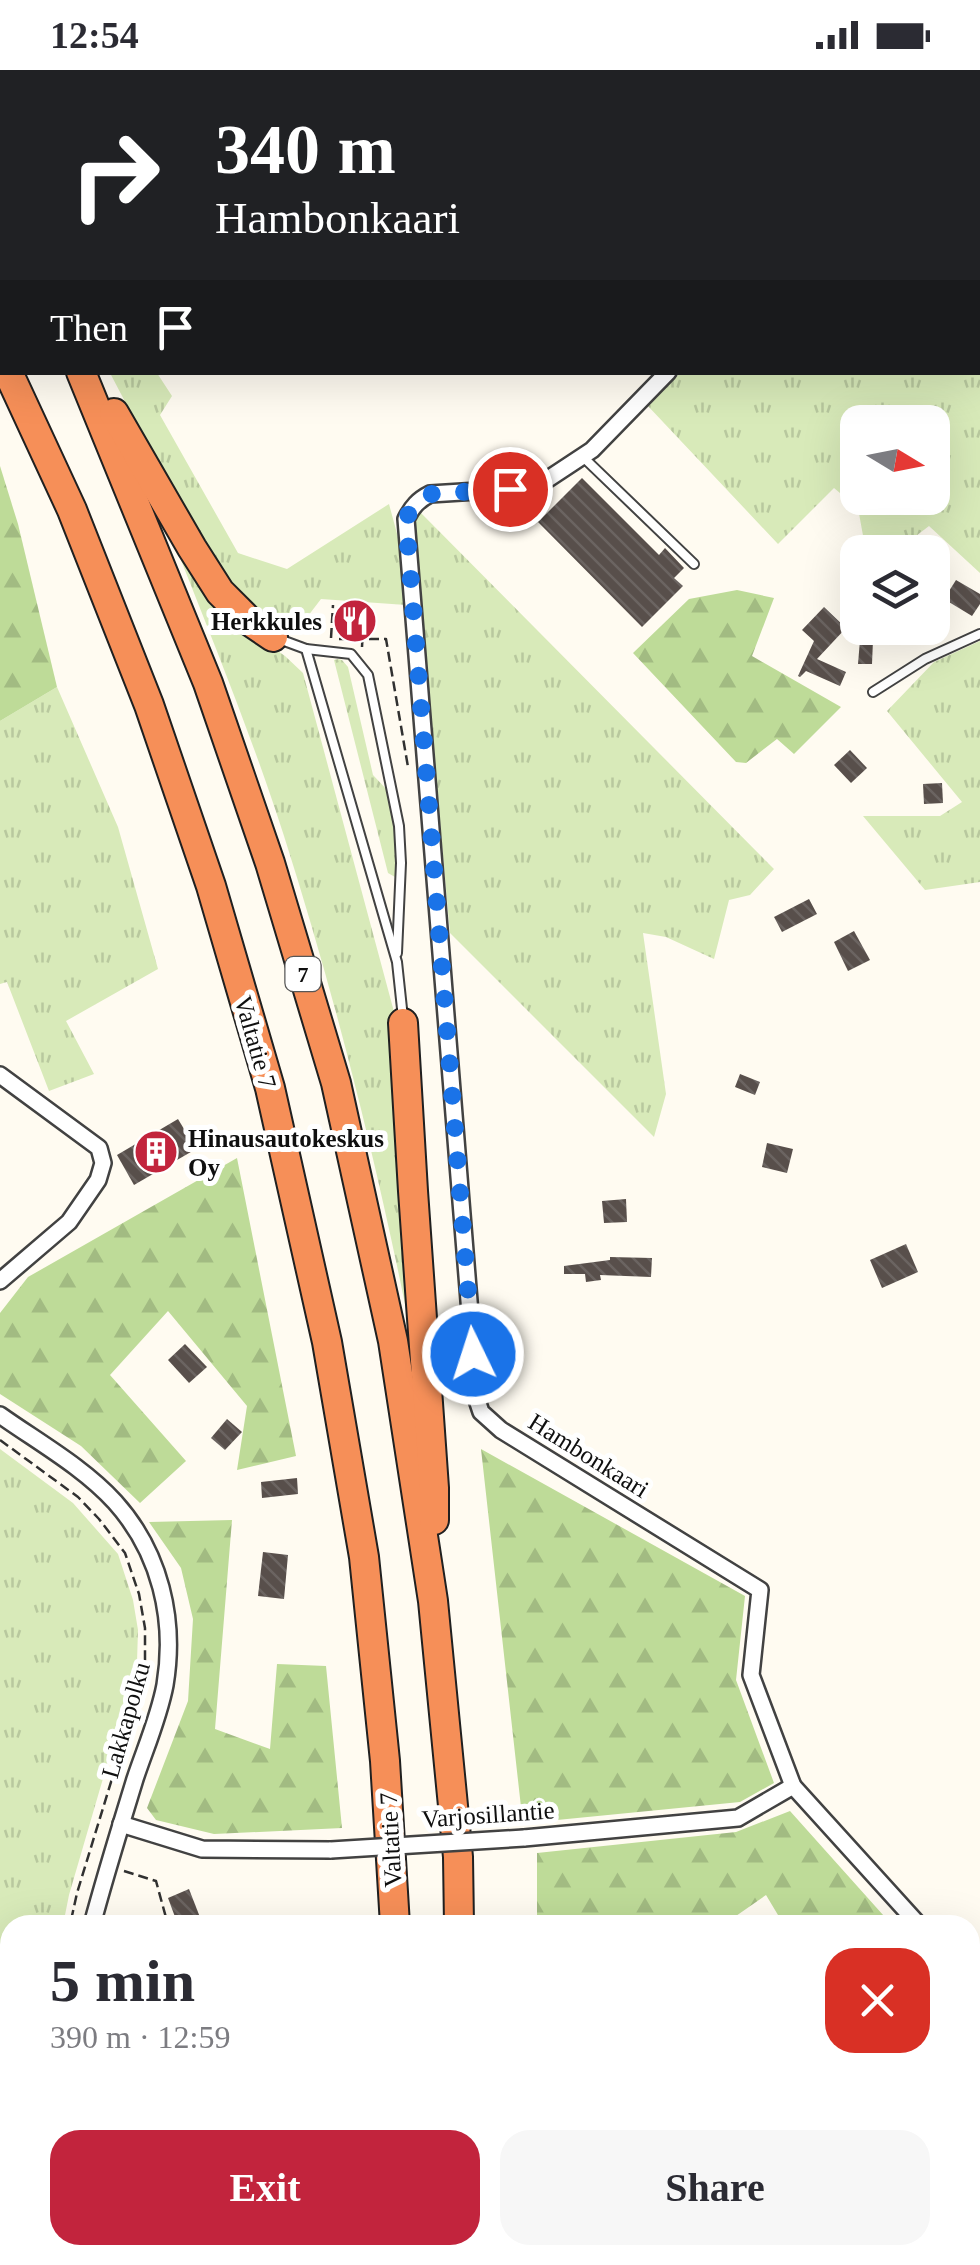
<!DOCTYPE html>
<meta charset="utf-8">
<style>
body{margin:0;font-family:Georgia,serif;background:#f7f7f7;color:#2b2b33;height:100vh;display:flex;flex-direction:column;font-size:38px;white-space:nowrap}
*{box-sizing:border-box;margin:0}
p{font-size:32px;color:#7c7c81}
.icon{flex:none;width:55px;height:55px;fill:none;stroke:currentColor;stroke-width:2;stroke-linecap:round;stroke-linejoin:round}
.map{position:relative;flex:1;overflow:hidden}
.panel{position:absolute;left:0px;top:1845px;width:980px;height:350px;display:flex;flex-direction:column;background:#fff;border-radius:30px 30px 0 0;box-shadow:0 10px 40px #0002}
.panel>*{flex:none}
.banner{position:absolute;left:0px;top:0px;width:980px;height:305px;box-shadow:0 10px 40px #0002;background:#202124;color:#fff;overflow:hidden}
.needle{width:65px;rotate:100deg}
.buttons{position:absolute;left:840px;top:335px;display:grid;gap:20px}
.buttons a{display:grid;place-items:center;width:110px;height:110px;border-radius:20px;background:#fff;box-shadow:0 10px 40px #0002;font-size:50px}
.pin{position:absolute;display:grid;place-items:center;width:85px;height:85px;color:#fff;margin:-42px;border:5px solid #fff;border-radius:50%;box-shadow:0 2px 10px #0007}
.me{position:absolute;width:110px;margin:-55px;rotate:356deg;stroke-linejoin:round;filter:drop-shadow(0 0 8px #0008)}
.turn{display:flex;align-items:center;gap:35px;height:210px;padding:0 50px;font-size:45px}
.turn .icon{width:130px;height:130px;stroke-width:2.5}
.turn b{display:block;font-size:70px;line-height:85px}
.then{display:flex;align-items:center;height:95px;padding:0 50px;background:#0003;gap:20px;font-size:38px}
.round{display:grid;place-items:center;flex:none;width:105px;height:105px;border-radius:30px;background:#f7f7f7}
.head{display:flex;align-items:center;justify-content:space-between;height:170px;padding:0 50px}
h1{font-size:60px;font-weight:700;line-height:75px}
.cta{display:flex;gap:20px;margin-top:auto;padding:20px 50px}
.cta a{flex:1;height:115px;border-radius:30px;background:#c2243d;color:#fff;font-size:40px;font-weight:700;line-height:115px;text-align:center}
.cta a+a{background:#f7f7f7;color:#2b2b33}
.status{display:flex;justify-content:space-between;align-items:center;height:70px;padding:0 50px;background:#fff;direction:ltr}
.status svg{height:28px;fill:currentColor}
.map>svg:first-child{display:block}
</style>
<div class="status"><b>12:54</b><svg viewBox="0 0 49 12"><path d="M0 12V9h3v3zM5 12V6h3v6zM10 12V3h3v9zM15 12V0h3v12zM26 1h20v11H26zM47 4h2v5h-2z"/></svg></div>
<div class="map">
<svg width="980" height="2195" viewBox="0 0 980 2195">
<defs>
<pattern id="grass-tufts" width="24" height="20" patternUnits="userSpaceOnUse" patternTransform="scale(2.5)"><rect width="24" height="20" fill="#d8eab9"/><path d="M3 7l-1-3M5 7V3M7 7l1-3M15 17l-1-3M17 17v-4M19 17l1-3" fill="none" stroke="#b8c89e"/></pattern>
<pattern id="forest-firs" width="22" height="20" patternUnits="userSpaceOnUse" patternTransform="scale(2.5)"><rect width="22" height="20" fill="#bedb98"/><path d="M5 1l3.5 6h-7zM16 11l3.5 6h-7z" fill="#a2bb82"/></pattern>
<pattern id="building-back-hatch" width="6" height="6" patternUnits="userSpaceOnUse" patternTransform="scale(2.5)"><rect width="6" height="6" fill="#584f4b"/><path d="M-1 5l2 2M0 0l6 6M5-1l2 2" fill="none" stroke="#6b6461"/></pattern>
</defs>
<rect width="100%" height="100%" fill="#fffbf1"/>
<g fill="url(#grass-tufts)" fill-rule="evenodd">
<path d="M978 276 980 278V503L929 456 895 482H866L858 438 834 418 778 474 647 335 680 303 978 302ZM858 352H932V428H858Z"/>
<polygon points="110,303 157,303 172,326 160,345 238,483 287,499 389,434 399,471 406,535 321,529 295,563 261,545 229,514 173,423"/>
<path d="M418 440 774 799 750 825 729 830 714 889 666 867 643 863 666 1024 654 1067 450 863 419 520C416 499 405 458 418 440Z"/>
<path d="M177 480 253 564 285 586 303 603 397 953 414 1261 409 1254C376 1089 335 926 284 766 253 669 214 574 177 480Z"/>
<polygon points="980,571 980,812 925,820 863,746 940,746 962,732 887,641 934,592"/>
<polygon points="338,589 342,590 348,597 373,705 388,721 397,772 395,807 388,803 335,594 334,590"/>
<polygon points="57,617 118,757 158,899 66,951 94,1004 49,1021 7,912 0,914 0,651"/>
<polygon points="0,1379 73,1433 118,1484 133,1530 138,1560 137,1592 69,1825 63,1855 10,1855 10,2185 101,2185 104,2195 0,2194"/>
</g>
<g fill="url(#forest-firs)">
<polygon points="0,0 407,0 404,2 2,2 2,31 0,26"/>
<polygon points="0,396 18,454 57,617 0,651"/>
<polygon points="737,520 774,528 752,586 841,637 794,684 777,669 746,693 736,692 633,583 689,529"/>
<polygon points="237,1088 296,1386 237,1400 247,1336 168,1241 110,1305 186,1391 140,1433 81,1376 0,1324 0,1243 28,1207"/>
<polygon points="481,1379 745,1526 736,1610 774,1713 740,1732 557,1750 521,1737"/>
<polygon points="232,1450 215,1659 270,1679 277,1594 326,1596 342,1758 214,1764 156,1750 147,1738 188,1631 193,1549 181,1498 149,1452"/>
<polygon points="790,1741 892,1855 784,1855 766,1825 723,1855 537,1855 537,1783 736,1762"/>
<polygon points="513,2185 597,2185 603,2195 512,2195"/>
</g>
<g fill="url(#building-back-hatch)">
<polygon points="582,408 659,485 665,478 684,498 674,508 683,516 642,557 538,452"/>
<polygon points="956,510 980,524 980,534 972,546 944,529"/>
<polygon points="824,537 846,558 817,589 846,602 840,616 806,601 800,607 798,606 814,571 802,560"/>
<polygon points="338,539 376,542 375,560 358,559 357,565 336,563"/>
<polygon points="860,570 873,570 872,594 858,594"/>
<polygon points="850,680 867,698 851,713 834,695"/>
<polygon points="942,713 943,733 924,734 923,714"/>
<polygon points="809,829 817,844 782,862 774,847"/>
<polygon points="854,861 870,890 848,901 834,872"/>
<polygon points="740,1004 760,1012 755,1025 735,1017"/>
<polygon points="178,1049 196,1079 134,1115 117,1085"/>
<polygon points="767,1073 793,1079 787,1103 762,1097"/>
<polygon points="626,1129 627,1152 604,1153 602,1131"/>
<polygon points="906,1174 918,1202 882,1218 870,1190"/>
<polygon points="610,1187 652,1188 651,1207 600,1205 601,1210 586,1212 585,1204 564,1204 564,1196 610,1190"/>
<polygon points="185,1274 207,1297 189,1313 168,1290"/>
<polygon points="227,1349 242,1362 225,1380 211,1368"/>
<polygon points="297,1408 298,1424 262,1428 261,1412"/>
<polygon points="263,1482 288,1485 284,1529 258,1526"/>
<polygon points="189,1819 203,1855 178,1855 168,1828"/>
</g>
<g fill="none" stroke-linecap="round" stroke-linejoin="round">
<defs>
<g id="lane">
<polyline points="582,386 694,494"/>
<polyline points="279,569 306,579 397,892 403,948"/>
<polyline points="306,579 351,584 368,605 399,756 401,793 397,883"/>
<polyline points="873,622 925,589 980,564"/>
</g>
<g id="street">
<polyline points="722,0 724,2"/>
<polyline points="978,266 980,268"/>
<path d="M668 302 592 380 545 411 510 419 430 424C418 430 412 437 406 449L477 1330 481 1342 501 1360 760 1520 751 1605 793 1716 919 1855"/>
<polyline points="0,1211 69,1152 98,1110 103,1093 99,1078 0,1005"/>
<path d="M0 1345C38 1372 83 1397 115 1432 160 1482 176 1549 165 1615 159 1647 145 1679 135 1709 120 1758 105 1806 92 1855"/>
<polyline points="121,1754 202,1779 331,1780"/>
<polyline points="524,1768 738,1748 793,1716"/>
<polyline points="970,1898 980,1902"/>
<polyline points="137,2185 140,2195"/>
</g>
<g id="highway">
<polyline points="0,135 2,139"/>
<polyline points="8,302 72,440 149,635 211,816 270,1018 327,1272 364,1487 385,1691 395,1855"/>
<polyline points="81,302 208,613 270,793 336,1013 393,1271 433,1531 458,1787 459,1855"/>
<polyline points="114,343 192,478 220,522 248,550 273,567"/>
<polyline points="403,953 413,1121 434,1418 434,1450"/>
<polyline points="463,2185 463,2195"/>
<polyline points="397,2195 397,2185"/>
</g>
</defs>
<use href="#lane" stroke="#424242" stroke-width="12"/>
<use href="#street" stroke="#424242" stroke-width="20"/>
<use href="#highway" stroke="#202020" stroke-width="32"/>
<g stroke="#313131" stroke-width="2.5" stroke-dasharray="10 5" stroke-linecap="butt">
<polyline points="331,568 333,535"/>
<polyline points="339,569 386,569 408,697"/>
<polyline points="362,577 363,559"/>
<polyline points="0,1370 78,1427 99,1449 125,1483 139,1524 145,1558 145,1593 130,1650 77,1823 70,1855"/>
<polyline points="124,1801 156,1811 168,1855"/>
<polyline points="112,2185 115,2195"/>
</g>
<use href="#lane" stroke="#fff" stroke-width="8"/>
<use href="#street" stroke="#fff" stroke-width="15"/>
<use href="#highway" stroke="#f68f58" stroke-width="28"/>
<defs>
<polyline id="street-bridge" points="331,1780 524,1768"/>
</defs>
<use href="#street-bridge" stroke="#424242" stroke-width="20" stroke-linecap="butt"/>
<use href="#street-bridge" stroke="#fff" stroke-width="15"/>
</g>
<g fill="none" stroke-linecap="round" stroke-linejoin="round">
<path stroke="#1a73e8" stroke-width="18" stroke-dasharray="0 32.4" d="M473 1284 406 449C412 437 418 430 430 424L510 419"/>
</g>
<defs>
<symbol id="restaurant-disc" viewBox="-11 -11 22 22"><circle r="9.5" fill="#c2243d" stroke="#fff"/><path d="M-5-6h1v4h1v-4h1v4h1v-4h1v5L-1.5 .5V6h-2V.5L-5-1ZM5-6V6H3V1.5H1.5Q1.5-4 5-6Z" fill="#fff"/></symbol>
<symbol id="building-disc" viewBox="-11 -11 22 22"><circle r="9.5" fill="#c2243d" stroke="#fff"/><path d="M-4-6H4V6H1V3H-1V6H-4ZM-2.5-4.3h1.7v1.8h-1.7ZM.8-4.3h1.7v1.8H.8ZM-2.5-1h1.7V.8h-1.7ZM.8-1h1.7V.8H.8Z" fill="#fff"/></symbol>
</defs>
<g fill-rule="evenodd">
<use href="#restaurant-disc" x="330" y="526" width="50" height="50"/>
<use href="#building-disc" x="131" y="1057" width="50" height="50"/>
</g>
<g text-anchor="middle" stroke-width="10" stroke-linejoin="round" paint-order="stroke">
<rect fill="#fff" stroke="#575757" stroke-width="2.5" x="285.5" y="887" width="35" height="34" rx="8"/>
<g font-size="22" font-weight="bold" fill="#0f0f0f">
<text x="303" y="912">7</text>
</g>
<g font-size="25" font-weight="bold" fill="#0f0f0f" stroke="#fff" text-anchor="end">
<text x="322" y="560">Herkkules</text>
<text x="188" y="1077" text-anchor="start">Hinausautokeskus<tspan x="188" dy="29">Oy</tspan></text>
</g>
<g font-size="25" fill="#0f0f0f" stroke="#fff">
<text transform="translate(256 972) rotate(74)" y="9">Valtatie 7</text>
<text transform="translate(589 1385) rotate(32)" y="9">Hambonkaari</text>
<text transform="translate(125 1650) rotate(-74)" y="9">Lakkapolku</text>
<text transform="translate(488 1744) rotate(-4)" y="9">Varjosillantie</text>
<text transform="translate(390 1770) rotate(-93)" y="9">Valtatie 7</text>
</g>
</g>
</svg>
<div class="buttons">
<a><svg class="needle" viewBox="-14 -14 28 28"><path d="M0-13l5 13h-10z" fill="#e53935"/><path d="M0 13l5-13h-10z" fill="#7c7c81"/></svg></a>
<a><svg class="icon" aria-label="layers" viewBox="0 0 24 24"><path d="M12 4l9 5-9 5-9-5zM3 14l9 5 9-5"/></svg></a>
</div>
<div class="pin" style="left:510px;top:419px;background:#d93025"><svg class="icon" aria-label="arrive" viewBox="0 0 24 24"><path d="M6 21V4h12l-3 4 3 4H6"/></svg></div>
<svg class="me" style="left:473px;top:1284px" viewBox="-20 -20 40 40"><circle r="17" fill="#1a73e8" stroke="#fff" stroke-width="3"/><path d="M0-11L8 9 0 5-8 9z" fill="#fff"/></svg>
<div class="banner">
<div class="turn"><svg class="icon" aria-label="right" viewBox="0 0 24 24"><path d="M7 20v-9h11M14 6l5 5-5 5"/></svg><div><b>340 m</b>Hambonkaari</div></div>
<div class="then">Then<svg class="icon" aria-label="arrive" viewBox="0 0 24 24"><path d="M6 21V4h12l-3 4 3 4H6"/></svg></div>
</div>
<section class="panel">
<div class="head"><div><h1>5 min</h1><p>390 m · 12:59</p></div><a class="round" style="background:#d93025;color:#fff"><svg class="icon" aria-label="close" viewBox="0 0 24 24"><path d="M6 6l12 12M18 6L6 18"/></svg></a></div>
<div class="cta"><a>Exit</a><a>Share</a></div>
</section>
</div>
